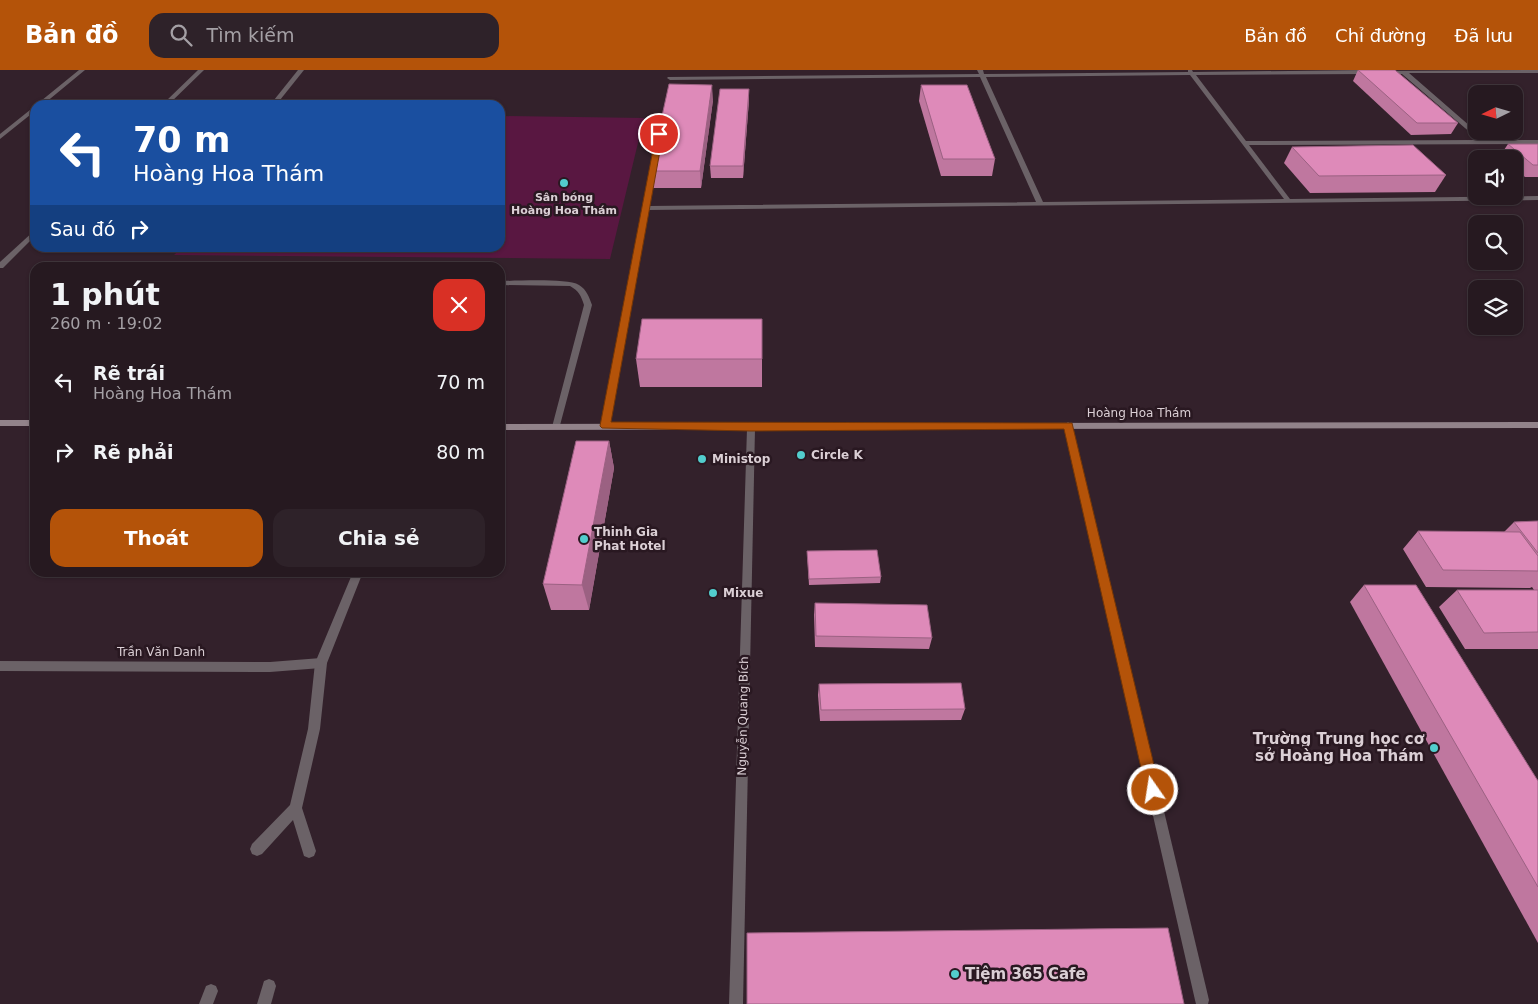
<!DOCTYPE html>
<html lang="vi">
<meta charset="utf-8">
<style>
body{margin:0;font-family:"DejaVu Sans",sans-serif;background:#2e2229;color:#f1f3f6;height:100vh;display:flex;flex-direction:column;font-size:19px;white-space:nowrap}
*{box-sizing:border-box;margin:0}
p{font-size:16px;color:#a4a0a5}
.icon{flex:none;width:28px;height:28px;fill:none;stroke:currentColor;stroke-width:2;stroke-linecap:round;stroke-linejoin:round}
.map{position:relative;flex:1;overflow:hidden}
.drawer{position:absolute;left:30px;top:192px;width:475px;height:315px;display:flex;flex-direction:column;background:#261920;border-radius:15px;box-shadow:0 1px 4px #0004,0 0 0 1px #42383e}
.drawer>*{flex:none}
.top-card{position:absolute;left:30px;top:30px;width:475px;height:152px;border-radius:15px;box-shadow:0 1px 4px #0004,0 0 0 1px #42383e;background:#1a4fa0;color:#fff;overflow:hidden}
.needle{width:32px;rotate:265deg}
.fabs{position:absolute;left:1468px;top:15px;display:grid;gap:10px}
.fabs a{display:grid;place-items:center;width:55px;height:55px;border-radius:10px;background:#261920;box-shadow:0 1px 4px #0004,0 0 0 1px #42383e;font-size:25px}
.pin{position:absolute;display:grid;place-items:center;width:42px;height:42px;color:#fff;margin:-21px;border:2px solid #fff;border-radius:50%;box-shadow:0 1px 5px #0007}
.me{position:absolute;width:55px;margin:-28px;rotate:347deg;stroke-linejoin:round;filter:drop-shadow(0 0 4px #0008)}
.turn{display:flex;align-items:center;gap:18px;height:105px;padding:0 20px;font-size:22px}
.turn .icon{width:65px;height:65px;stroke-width:2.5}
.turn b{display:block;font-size:35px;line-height:42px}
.then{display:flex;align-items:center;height:48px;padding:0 20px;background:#0003;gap:10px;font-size:19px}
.round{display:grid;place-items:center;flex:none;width:52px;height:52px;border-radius:15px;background:#2e2229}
.summary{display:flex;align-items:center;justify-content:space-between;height:85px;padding:0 20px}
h1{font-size:30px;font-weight:800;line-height:38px}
.primary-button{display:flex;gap:10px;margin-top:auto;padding:10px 20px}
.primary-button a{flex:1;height:58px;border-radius:15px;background:#b45309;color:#fff;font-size:20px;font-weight:800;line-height:58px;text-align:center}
.primary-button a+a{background:#2e2229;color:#f1f3f6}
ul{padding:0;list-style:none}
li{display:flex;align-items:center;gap:15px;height:70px;padding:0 20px}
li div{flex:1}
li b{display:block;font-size:19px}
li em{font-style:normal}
header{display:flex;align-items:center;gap:30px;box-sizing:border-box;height:70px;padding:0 25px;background:#b45309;color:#fff}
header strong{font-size:24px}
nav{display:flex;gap:28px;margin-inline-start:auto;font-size:18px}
.search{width:350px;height:45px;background:#2e2229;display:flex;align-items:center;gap:12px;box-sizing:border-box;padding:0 18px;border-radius:15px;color:#a4a0a5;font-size:19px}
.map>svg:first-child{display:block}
</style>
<header>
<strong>Bản đồ</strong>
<div class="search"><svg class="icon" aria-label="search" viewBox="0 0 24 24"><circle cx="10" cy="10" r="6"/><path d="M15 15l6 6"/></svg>Tìm kiếm</div>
<nav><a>Bản đồ</a><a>Chỉ đường</a><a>Đã lưu</a></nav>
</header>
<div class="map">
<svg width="1538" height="934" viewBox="0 0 1538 934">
<rect width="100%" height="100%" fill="#33212b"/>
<polygon fill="#591741" points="500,46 644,48 610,189 174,185 181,178 500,178"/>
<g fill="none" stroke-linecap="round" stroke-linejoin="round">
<g fill="#6b6267" fill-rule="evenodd">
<polygon points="79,0 85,0 45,33 165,32 198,0 204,0 168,35 36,35"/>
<polygon points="298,0 304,0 276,35 270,35"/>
<path d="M977 0H983L984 4 1188 2V0H1192L1193 2 1369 0 1372 2 1369 4 1196 5 1246 71 1479 70 1402 4H1384L1381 2 1382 1 1538 0V3H1409L1486 70H1538V74L1249 75 1290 129 1538 126V130L648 140 609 356 605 359 602 358 601 356 651 95 656 96 649 136 1036 132 980 7 670 10 667 8 668 7 979 4ZM1190 5 1284 129 1043 132 986 7Z"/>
<polygon points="35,36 35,41 0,69 0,64"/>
<polygon points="35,160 35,166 3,198 0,198 0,192"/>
<path d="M500 211C517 211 567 208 579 215 587 220 589 227 592 235L559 359H553L552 357 584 235C581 226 579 221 570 216L500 215Z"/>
<polygon points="1068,352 1072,355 1209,930 1208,934 1196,934 1195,930 1064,355"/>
<polygon points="353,502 363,502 327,593 320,659 302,738 316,781 314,786 309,788 304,786 293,750 262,784 257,786 252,784 250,779 252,774 290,735 308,659 315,593"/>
<polygon points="269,909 274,911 276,916 271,934 257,934 264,911"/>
<polygon points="211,914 216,916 218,921 213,934 199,934 206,916"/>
</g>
<g fill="#6b6267" fill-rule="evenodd">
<polygon points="751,355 755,358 743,934 729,934 747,358"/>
<polygon points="321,588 325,590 327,593 325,596 321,598 270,602 0,601 0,591 270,592"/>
</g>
<g fill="#92838a" fill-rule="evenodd">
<rect x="0" y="350" width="35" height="6"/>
<polygon points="1538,352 1538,358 500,360 500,354"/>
</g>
</g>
<g fill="#bf779f">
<polygon points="1358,0 1458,53 1451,64 1411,65 1353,11"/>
<polygon points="921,15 995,89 992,106 941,106 919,31"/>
<polygon points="749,19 749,30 743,108 711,108 710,96"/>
<polygon points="713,30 701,118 652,118 650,101"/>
<polygon points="1508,74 1538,74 1538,107 1525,107 1514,98 1514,89 1503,89 1500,86"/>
<polygon points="1292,77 1446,105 1435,122 1310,123 1284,93"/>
<polygon points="762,249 762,317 640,317 636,289"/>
<polygon points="609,371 614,398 589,540 551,540 543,514"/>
<polygon points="1538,451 1538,579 1465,579 1439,537 1457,520 1534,520 1532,517 1530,518 1426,517 1403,479 1418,461 1504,462 1514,452"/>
<polygon points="807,481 881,507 880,513 809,515"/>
<polygon points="1364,515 1538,711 1538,873 1350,532"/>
<polygon points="815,533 932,568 929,579 815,577 814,545"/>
<polygon points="819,614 965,639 961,650 820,651 818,625"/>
</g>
<g fill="#9b6182">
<polygon points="712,15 713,30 701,118 700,101"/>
<polygon points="749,19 749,30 743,108 743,96"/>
<polygon points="609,371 614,398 589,540 582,515"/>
</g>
<g fill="#de8ab9" stroke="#9b6182">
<polygon points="1358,0 1395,0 1458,53 1417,53"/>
<polygon points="669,14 712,15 700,101 650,101"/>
<polygon points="921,15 967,15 995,89 943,89"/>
<polygon points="720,19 749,19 743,96 710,96"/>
<polygon points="1508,74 1538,74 1538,95 1533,95"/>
<polygon points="1413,75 1446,105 1319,106 1292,77"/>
<polygon points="642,249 762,249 762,289 636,289"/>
<polygon points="576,371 609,371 582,515 543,514"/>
<polygon points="1538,451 1538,483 1514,452"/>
<polygon points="1418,461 1520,462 1538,486 1538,501 1443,500"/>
<polygon points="877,480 881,507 809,509 807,481"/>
<polygon points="1364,515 1416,515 1538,711 1538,817"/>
<polygon points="1457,520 1538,520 1538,562 1484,563"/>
<polygon points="815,533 927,535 932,568 816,566"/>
<polygon points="961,613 965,639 821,640 819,614"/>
<polygon points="1168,858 1184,934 747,934 747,863"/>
</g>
<polygon fill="#b45309" stroke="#753606" points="659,61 663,64 611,352 1072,353 1160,720 1158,724 1153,726 1148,724 1146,720 1064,359 751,361 602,358 600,356 656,64"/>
<g fill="#52cdcd" stroke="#291821" stroke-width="2">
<circle cx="564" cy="113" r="5"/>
<circle cx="801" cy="385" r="5"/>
<circle cx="702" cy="389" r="5"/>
<circle cx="584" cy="469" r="5"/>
<circle cx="713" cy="523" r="5"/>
<circle cx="1434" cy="678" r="5"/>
<circle cx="955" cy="904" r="5"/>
</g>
<g text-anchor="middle" stroke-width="5" stroke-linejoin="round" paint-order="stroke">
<g font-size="11" font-weight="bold" fill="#dbcfd5" stroke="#291821">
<text x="564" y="131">Sân bóng<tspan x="564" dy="13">Hoàng Hoa Thám</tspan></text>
</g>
<g font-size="12" fill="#dbcfd5" stroke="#291821">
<text x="1139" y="347">Hoàng Hoa Thám</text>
<text x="161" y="586">Trần Văn Danh</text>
<text transform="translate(743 646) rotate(-89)" y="4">Nguyễn Quang Bích</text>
</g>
<g font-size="12" font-weight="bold" fill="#dbcfd5" stroke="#291821" text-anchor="start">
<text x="811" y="389">Circle K</text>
<text x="712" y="393">Ministop</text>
<text x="594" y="466">Thinh Gia<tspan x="594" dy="14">Phat Hotel</tspan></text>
<text x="723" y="527">Mixue</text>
</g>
<g font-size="15" font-weight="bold" fill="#dbcfd5" stroke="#291821" text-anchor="end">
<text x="1424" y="674">Trường Trung học cơ<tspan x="1424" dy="17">sở Hoàng Hoa Thám</tspan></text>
<text x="965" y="909" text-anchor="start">Tiệm 365 Cafe</text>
</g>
</g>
</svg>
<div class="fabs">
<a><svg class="needle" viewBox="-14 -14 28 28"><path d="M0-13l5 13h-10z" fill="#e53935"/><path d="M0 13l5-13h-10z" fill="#a4a0a5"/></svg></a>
<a><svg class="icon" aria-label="sound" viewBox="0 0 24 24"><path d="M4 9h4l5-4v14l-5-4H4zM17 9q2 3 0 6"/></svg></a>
<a><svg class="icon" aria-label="search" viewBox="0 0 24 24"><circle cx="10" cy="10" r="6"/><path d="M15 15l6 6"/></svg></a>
<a><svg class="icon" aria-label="layers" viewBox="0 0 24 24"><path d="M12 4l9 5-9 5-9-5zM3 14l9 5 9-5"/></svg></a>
</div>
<div class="pin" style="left:659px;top:64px;background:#d93025"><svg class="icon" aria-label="arrive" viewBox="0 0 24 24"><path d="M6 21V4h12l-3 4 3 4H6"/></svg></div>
<svg class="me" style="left:1153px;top:720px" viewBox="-20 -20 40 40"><circle r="17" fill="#b45309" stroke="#fff" stroke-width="3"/><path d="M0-11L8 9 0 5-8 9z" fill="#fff"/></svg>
<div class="top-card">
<div class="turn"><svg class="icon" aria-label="left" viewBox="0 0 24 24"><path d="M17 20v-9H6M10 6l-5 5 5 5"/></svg><div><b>70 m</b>Hoàng Hoa Thám</div></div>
<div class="then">Sau đó<svg class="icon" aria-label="right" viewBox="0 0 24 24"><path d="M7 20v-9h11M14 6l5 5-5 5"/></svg></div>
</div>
<section class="drawer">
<div class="summary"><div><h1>1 phút</h1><p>260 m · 19:02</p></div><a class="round" style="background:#d93025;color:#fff"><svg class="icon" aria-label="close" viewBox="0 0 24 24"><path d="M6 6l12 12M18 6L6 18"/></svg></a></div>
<ul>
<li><svg class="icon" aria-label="left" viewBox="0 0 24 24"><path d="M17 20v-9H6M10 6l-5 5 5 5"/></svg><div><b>Rẽ trái</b><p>Hoàng Hoa Thám</p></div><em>70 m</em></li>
<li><svg class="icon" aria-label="right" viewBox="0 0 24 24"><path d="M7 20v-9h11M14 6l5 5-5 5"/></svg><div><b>Rẽ phải</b></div><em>80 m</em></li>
</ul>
<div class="primary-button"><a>Thoát</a><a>Chia sẻ</a></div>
</section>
</div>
